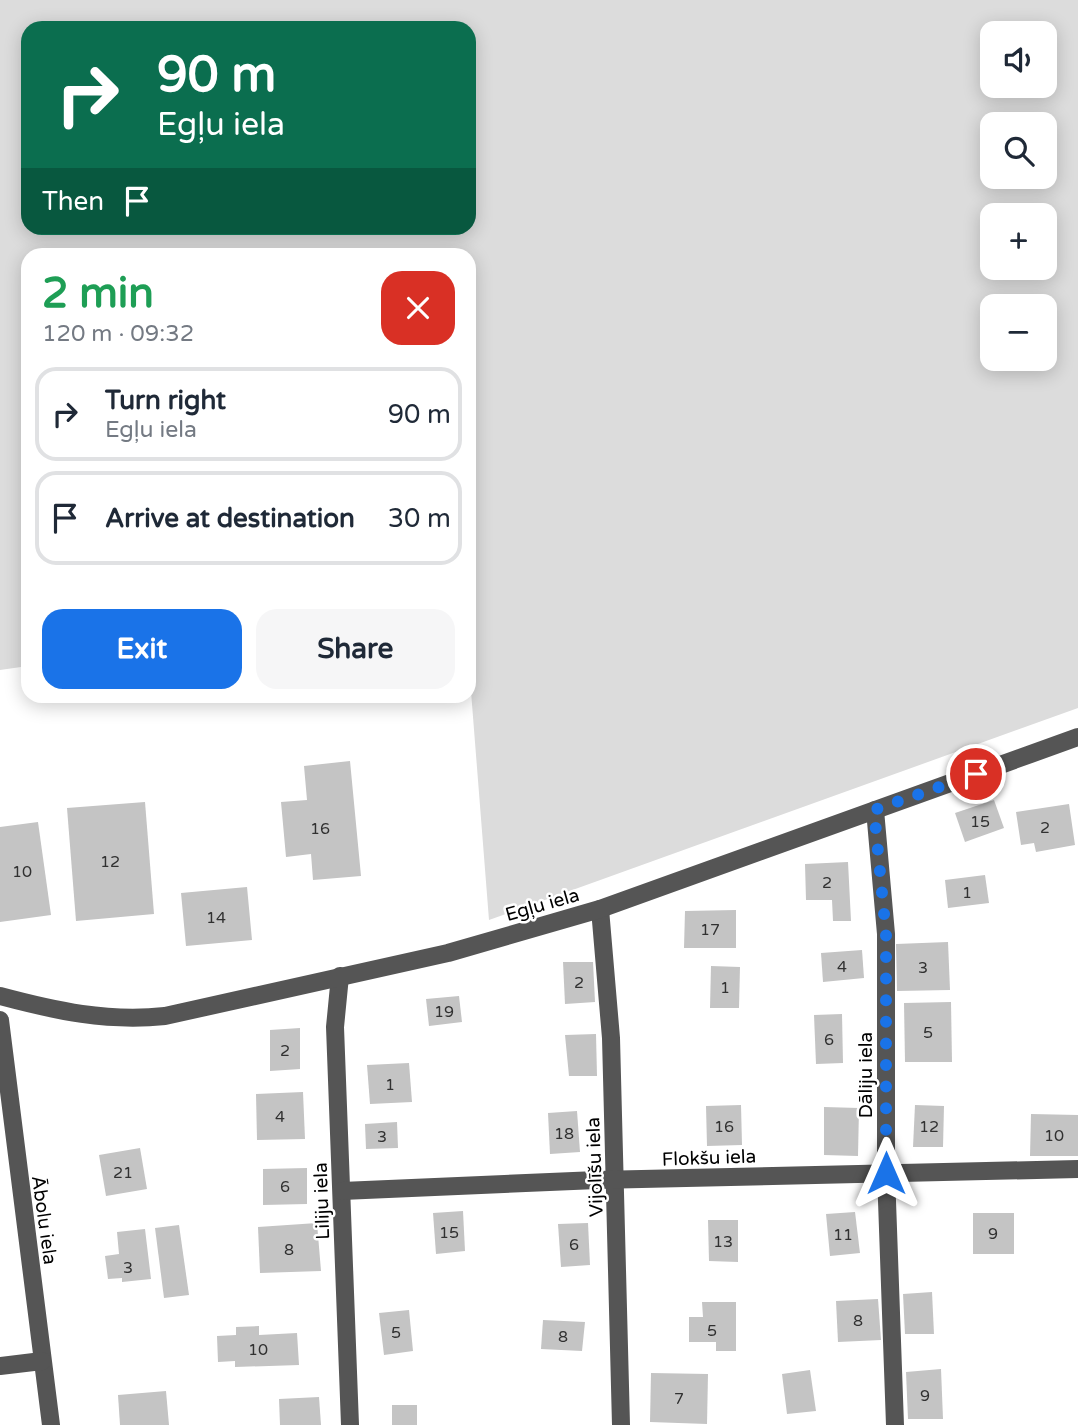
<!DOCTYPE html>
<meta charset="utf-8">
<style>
body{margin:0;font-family:"Varela Round",sans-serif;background:#f6f6f7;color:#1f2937;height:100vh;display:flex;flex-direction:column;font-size:26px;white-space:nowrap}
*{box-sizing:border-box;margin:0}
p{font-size:23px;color:#747a83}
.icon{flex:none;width:38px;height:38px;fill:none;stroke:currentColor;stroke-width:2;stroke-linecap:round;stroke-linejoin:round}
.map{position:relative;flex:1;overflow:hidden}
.panel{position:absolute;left:21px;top:248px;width:455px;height:455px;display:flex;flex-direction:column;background:#fff;border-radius:21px;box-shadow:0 4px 18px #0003}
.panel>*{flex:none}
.banner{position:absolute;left:21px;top:21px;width:455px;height:214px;border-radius:21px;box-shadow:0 4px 18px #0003;background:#0b6e4f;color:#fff;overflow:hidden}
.buttons{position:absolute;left:980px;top:21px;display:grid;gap:14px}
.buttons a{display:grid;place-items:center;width:77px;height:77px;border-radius:14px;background:#fff;box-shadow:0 4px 18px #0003;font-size:35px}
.pin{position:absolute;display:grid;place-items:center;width:60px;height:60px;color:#fff;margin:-30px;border:4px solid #fff;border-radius:50%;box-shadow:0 2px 7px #0007}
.me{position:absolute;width:77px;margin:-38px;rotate:0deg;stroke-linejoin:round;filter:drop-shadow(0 0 5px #0008)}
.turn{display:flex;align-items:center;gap:24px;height:147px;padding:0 21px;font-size:32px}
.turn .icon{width:91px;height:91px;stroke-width:2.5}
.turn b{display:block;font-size:49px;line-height:60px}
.then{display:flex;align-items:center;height:66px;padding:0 21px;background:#0003;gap:14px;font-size:26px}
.round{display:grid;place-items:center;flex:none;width:74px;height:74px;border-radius:21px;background:#f6f6f7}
.summary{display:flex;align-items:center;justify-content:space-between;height:119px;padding:0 21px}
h1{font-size:42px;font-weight:700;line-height:52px;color:#1e9e55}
.primary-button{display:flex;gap:14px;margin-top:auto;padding:14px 21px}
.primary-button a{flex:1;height:80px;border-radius:21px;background:#1a73e8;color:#fff;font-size:28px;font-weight:700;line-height:80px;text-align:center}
.primary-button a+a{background:#f6f6f7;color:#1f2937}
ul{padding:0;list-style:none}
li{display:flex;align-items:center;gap:21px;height:94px;margin:0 14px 10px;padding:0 7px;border:4px solid #e0e1e3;border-radius:21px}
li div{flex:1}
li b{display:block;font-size:26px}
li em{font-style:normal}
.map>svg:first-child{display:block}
</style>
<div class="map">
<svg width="1078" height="1425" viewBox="0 0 1078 1425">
<rect width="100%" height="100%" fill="#fff"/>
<path fill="#dcdcdc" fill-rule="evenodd" d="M0 0H1078V708L489 920 469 666V256H28V666L0 670ZM28 28H469V228H28ZM992 33H1045V86H992ZM992 124H1045V177H992ZM992 215H1045V268H992ZM992 306H1045V359H992Z"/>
<g fill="#c4c4c4">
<polygon points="350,761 361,876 313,880 311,854 286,857 281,802 307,800 304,766"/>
<polygon points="994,800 1004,828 965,842 955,813"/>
<polygon points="145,802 154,914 76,921 67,808"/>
<polygon points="1069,804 1075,845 1036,852 1034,843 1021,845 1016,812"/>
<polygon points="38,822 51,915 0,922 0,827"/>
<polygon points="848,862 851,921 833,921 832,900 806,900 805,864"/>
<polygon points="985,875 989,903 948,908 945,880"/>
<polygon points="247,887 252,940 186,946 181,893"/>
<polygon points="736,910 736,948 684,948 685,911"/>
<polygon points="948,942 950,990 897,991 896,944"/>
<polygon points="862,950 864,978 823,982 821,953"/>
<polygon points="563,962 593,962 595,1002 565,1004"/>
<polygon points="711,966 740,967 739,1008 710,1008"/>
<polygon points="459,996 462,1022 429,1026 426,999"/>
<polygon points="951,1002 952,1062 905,1062 904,1003"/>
<polygon points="842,1014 843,1063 816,1064 814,1015"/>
<polygon points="300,1028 300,1069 270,1071 270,1030"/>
<polygon points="596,1034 597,1076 569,1076 565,1035"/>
<polygon points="409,1063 412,1102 370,1104 367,1065"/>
<polygon points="303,1092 305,1139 257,1140 256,1094"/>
<polygon points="741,1105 742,1145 707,1146 706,1106"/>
<polygon points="915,1105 944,1106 943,1147 913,1147"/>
<polygon points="824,1107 859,1108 858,1156 824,1155"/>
<polygon points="577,1111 580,1152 550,1154 548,1113"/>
<polygon points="1031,1114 1078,1115 1078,1156 1030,1156"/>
<polygon points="397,1122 398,1148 366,1149 365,1124"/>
<polygon points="140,1148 147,1189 106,1196 99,1155"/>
<polygon points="307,1168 307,1204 263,1205 263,1169"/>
<polygon points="463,1211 465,1251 436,1254 433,1213"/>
<polygon points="855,1212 860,1253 830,1256 826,1214"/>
<rect x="973" y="1213" width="41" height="41"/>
<polygon points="708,1220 738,1220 738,1262 709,1261"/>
<polygon points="317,1223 321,1271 260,1273 258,1227"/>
<polygon points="588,1223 590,1265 561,1267 558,1224"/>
<polygon points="179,1225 189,1295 164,1298 155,1228"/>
<polygon points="145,1229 151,1279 122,1282 122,1278 108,1279 105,1256 119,1254 117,1232"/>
<polygon points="932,1292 934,1334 905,1334 903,1294"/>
<polygon points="878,1299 881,1340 838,1342 836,1301"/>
<polygon points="702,1302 736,1302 736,1351 716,1351 716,1342 689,1342 689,1317 703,1317"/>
<polygon points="409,1310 413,1351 384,1355 379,1313"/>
<polygon points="543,1320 585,1322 582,1351 541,1349"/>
<polygon points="259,1326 259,1335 297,1333 299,1365 235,1367 235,1361 218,1362 217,1336 236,1335 236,1327"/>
<polygon points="941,1369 943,1419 908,1419 906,1372"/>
<polygon points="810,1370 816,1411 787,1414 782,1374"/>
<polygon points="651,1373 708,1374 707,1424 650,1422"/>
<polygon points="166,1391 169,1425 120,1425 118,1395"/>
<polygon points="319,1397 321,1425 280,1425 279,1399"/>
<rect x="392" y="1405" width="25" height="20"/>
</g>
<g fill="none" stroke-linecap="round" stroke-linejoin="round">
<g stroke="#555" stroke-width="18">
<polyline points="875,810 886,934 886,1173 895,1425"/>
<polyline points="600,909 611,1038 621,1425"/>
<polyline points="340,976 335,1027 350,1425"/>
<path d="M0 996C56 1011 107 1022 165 1016L448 953 600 909 1078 737"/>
<polyline points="0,1020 51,1425"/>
<polyline points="342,1191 597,1180 1078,1169"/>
<polyline points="0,1366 42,1361"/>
</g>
</g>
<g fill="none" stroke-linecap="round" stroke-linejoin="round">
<polyline stroke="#1a73e8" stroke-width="12" stroke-dasharray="0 21.6" points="886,1173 886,934 874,810 976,774"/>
</g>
<g text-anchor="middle" stroke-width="5" stroke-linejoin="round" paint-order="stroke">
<g font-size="16" fill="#313131">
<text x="980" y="827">15</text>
<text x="1045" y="833">2</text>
<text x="320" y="834">16</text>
<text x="110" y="867">12</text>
<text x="22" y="877">10</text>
<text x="827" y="888">2</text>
<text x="967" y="898">1</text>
<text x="216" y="923">14</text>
<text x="710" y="935">17</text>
<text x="842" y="972">4</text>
<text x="923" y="973">3</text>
<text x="579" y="988">2</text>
<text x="725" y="993">1</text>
<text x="444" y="1017">19</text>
<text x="928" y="1038">5</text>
<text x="829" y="1045">6</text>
<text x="285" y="1056">2</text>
<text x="390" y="1090">1</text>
<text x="280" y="1122">4</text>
<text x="724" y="1132">16</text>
<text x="929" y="1132">12</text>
<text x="564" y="1139">18</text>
<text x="1054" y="1141">10</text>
<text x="382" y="1142">3</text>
<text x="123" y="1178">21</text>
<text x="285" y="1192">6</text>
<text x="449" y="1238">15</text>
<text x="993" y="1239">9</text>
<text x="843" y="1240">11</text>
<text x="723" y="1247">13</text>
<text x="574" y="1250">6</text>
<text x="289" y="1255">8</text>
<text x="128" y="1273">3</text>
<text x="858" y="1326">8</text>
<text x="712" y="1336">5</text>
<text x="396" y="1338">5</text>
<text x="563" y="1342">8</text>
<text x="258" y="1355">10</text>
<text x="925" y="1401">9</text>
<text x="679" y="1404">7</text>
</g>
<g font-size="19" fill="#000" stroke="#fff">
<text transform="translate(542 904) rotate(-16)" y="7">Egļu iela</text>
<text transform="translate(865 1075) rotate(-90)" y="7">Dāliju iela</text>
<text transform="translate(709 1157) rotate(-2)" y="7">Flokšu iela</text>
<text transform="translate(594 1167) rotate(-92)" y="7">Vijolīšu iela</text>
<text transform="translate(321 1201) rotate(-92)" y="7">Liliju iela</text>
<text transform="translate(45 1220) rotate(82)" y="7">Ābolu iela</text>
</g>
</g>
</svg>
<div class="buttons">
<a><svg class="icon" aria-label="sound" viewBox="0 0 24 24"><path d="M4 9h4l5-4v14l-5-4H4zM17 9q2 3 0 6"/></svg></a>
<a><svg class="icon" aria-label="search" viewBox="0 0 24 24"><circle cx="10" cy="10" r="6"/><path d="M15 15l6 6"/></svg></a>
<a>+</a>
<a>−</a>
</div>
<div class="pin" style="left:976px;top:774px;background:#d93025"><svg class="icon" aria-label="arrive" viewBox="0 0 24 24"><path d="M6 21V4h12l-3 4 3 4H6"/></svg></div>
<svg class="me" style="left:886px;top:1173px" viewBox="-20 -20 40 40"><path d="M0-17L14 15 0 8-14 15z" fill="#1a73e8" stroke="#fff" stroke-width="4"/></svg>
<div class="banner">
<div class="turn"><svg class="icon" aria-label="right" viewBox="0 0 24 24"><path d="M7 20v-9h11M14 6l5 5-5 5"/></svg><div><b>90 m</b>Egļu iela</div></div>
<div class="then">Then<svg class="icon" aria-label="arrive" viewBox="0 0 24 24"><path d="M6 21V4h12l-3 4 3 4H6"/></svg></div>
</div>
<section class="panel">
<div class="summary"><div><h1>2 min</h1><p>120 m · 09:32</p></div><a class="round" style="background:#d93025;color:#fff"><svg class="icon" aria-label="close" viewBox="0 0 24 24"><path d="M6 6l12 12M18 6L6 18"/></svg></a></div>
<ul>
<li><svg class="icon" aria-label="right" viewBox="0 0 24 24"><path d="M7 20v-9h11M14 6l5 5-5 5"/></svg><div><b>Turn right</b><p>Egļu iela</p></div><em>90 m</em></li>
<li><svg class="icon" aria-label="arrive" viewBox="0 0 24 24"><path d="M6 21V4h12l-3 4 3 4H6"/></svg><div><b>Arrive at destination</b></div><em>30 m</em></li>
</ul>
<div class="primary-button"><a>Exit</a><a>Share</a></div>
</section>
</div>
